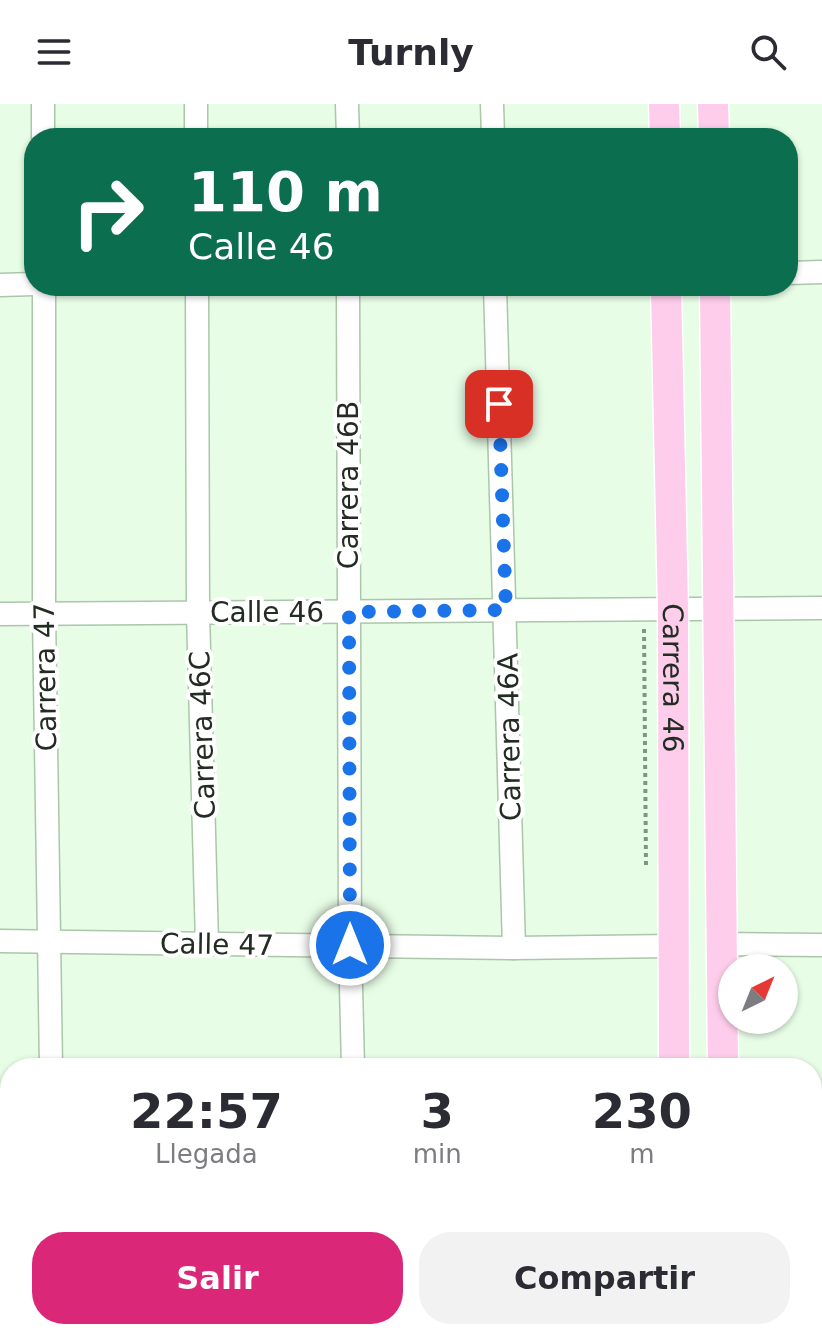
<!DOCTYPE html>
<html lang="es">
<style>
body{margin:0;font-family:"DejaVu Sans",sans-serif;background:#f2f2f3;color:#2b2b33;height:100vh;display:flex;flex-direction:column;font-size:30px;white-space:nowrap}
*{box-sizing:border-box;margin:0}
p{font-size:26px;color:#7c7c81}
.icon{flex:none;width:44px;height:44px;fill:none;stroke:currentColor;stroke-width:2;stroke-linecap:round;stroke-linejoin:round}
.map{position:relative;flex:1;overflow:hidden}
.sheet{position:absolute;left:0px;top:954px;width:822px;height:282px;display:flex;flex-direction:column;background:#fff;border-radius:32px 32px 0 0;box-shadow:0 2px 6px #0004}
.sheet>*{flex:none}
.guide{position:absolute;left:24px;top:24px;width:774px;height:168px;border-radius:32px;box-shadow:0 2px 6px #0004;background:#0b6e4f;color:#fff;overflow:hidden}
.needle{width:52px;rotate:43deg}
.fabs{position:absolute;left:718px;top:850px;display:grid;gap:16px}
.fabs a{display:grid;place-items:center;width:80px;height:80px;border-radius:50%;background:#fff;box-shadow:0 2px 6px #0004;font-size:40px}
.pin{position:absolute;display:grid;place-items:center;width:68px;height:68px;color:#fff;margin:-34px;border-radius:16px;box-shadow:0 4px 12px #0006}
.me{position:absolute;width:88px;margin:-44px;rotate:0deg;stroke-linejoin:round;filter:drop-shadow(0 0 6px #0008)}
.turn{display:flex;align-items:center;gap:28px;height:168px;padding:0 32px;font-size:36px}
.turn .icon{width:104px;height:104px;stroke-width:2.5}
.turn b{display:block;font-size:56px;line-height:68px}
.eta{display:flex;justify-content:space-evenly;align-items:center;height:136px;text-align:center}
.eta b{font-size:48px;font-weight:600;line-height:56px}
.button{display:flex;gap:16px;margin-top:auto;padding:16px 32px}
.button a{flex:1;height:92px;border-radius:32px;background:#db2777;color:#fff;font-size:32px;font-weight:600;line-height:92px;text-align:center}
.button a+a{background:#f2f2f3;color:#2b2b33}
header{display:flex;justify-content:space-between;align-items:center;height:104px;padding:0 32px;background:#fff;font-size:36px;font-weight:600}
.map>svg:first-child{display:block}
</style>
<header><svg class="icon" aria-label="menu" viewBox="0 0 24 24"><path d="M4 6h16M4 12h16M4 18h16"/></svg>Turnly<svg class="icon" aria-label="search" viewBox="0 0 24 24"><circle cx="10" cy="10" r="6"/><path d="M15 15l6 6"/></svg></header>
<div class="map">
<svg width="822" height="1235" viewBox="0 0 822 1235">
<rect width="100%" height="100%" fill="#e7fde6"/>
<rect fill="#a3bea3" stroke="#8ba58b" stroke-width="2" x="772" y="1226" width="21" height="9"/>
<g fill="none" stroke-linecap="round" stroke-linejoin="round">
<defs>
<g id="minor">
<polyline points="43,0 43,34"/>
<polyline points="196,0 196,34"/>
<polyline points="347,0 348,34"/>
<polyline points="492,0 493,34"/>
<polyline points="788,169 822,168"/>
<polyline points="0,181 34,180"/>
<polyline points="44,182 44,510 51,964"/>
<polyline points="197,182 198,509 207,839"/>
<polyline points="348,182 350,841 353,964"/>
<polyline points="495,182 514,844"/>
<polyline points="0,510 822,504"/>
<polyline points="0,837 514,844 674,842"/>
<polyline points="722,840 822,841"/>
<polyline points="0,1017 10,1017"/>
<polyline points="812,1025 822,1025"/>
<polyline points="0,1093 10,1093"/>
<polyline points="117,1235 117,1226"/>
</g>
<g id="major">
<polyline points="664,0 665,34"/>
<polyline points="713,0 714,34"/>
<path id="s1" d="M666 182 673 505 674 964"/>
<polyline points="715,182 723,964"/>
<polyline points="812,1113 822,1105"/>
<polyline points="675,1235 675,1226"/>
<polyline points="724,1235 724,1226"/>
</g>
</defs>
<use href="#minor" stroke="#abc6ab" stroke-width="25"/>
<use href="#major" stroke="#fff" stroke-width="33"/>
<g stroke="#839382" stroke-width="4" stroke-dasharray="4 4" stroke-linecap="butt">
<polyline points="644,525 646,763"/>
<polyline points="445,1226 445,1235"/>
<polyline points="2,1235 6,1111"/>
<polyline points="236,1235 236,1226"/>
<polyline points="333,1235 333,1226"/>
<polyline points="553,1235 553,1226"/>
</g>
<use href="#minor" stroke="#fff" stroke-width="22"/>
<use href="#major" stroke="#fecdeb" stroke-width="30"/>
</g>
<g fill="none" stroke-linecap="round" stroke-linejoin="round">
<polyline stroke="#1a73e8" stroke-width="14" stroke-dasharray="0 25.2" points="350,841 349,508 506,506 499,300"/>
</g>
<g text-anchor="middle" stroke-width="8" stroke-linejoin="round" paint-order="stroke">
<g font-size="28" fill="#222c22" stroke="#fff">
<text transform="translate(348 381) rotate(-90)" y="10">Carrera 46B</text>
<text x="267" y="518">Calle 46</text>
<text transform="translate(45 573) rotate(-91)" y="10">Carrera 47</text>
<text dy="10" stroke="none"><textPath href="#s1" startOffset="392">Carrera 46</textPath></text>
<text transform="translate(202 631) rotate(-92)" y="10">Carrera 46C</text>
<text transform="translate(509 633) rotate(-91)" y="10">Carrera 46A</text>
<text transform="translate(217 840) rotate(1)" y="10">Calle 47</text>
</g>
</g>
</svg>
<div class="fabs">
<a><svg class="needle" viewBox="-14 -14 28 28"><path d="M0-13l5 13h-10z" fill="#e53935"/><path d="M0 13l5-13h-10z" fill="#7c7c81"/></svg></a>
</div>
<div class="pin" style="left:499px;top:300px;background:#d93025"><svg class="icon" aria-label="arrive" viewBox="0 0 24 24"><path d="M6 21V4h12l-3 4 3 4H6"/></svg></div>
<svg class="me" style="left:350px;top:841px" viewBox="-20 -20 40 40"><circle r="17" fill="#1a73e8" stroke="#fff" stroke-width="3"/><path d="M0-11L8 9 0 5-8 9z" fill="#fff"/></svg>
<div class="guide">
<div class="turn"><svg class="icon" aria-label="right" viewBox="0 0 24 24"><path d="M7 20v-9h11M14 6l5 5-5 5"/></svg><div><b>110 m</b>Calle 46</div></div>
</div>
<section class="sheet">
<div class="eta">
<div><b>22:57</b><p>Llegada</p></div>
<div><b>3</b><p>min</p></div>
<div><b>230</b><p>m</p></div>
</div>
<div class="button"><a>Salir</a><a>Compartir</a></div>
</section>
</div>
